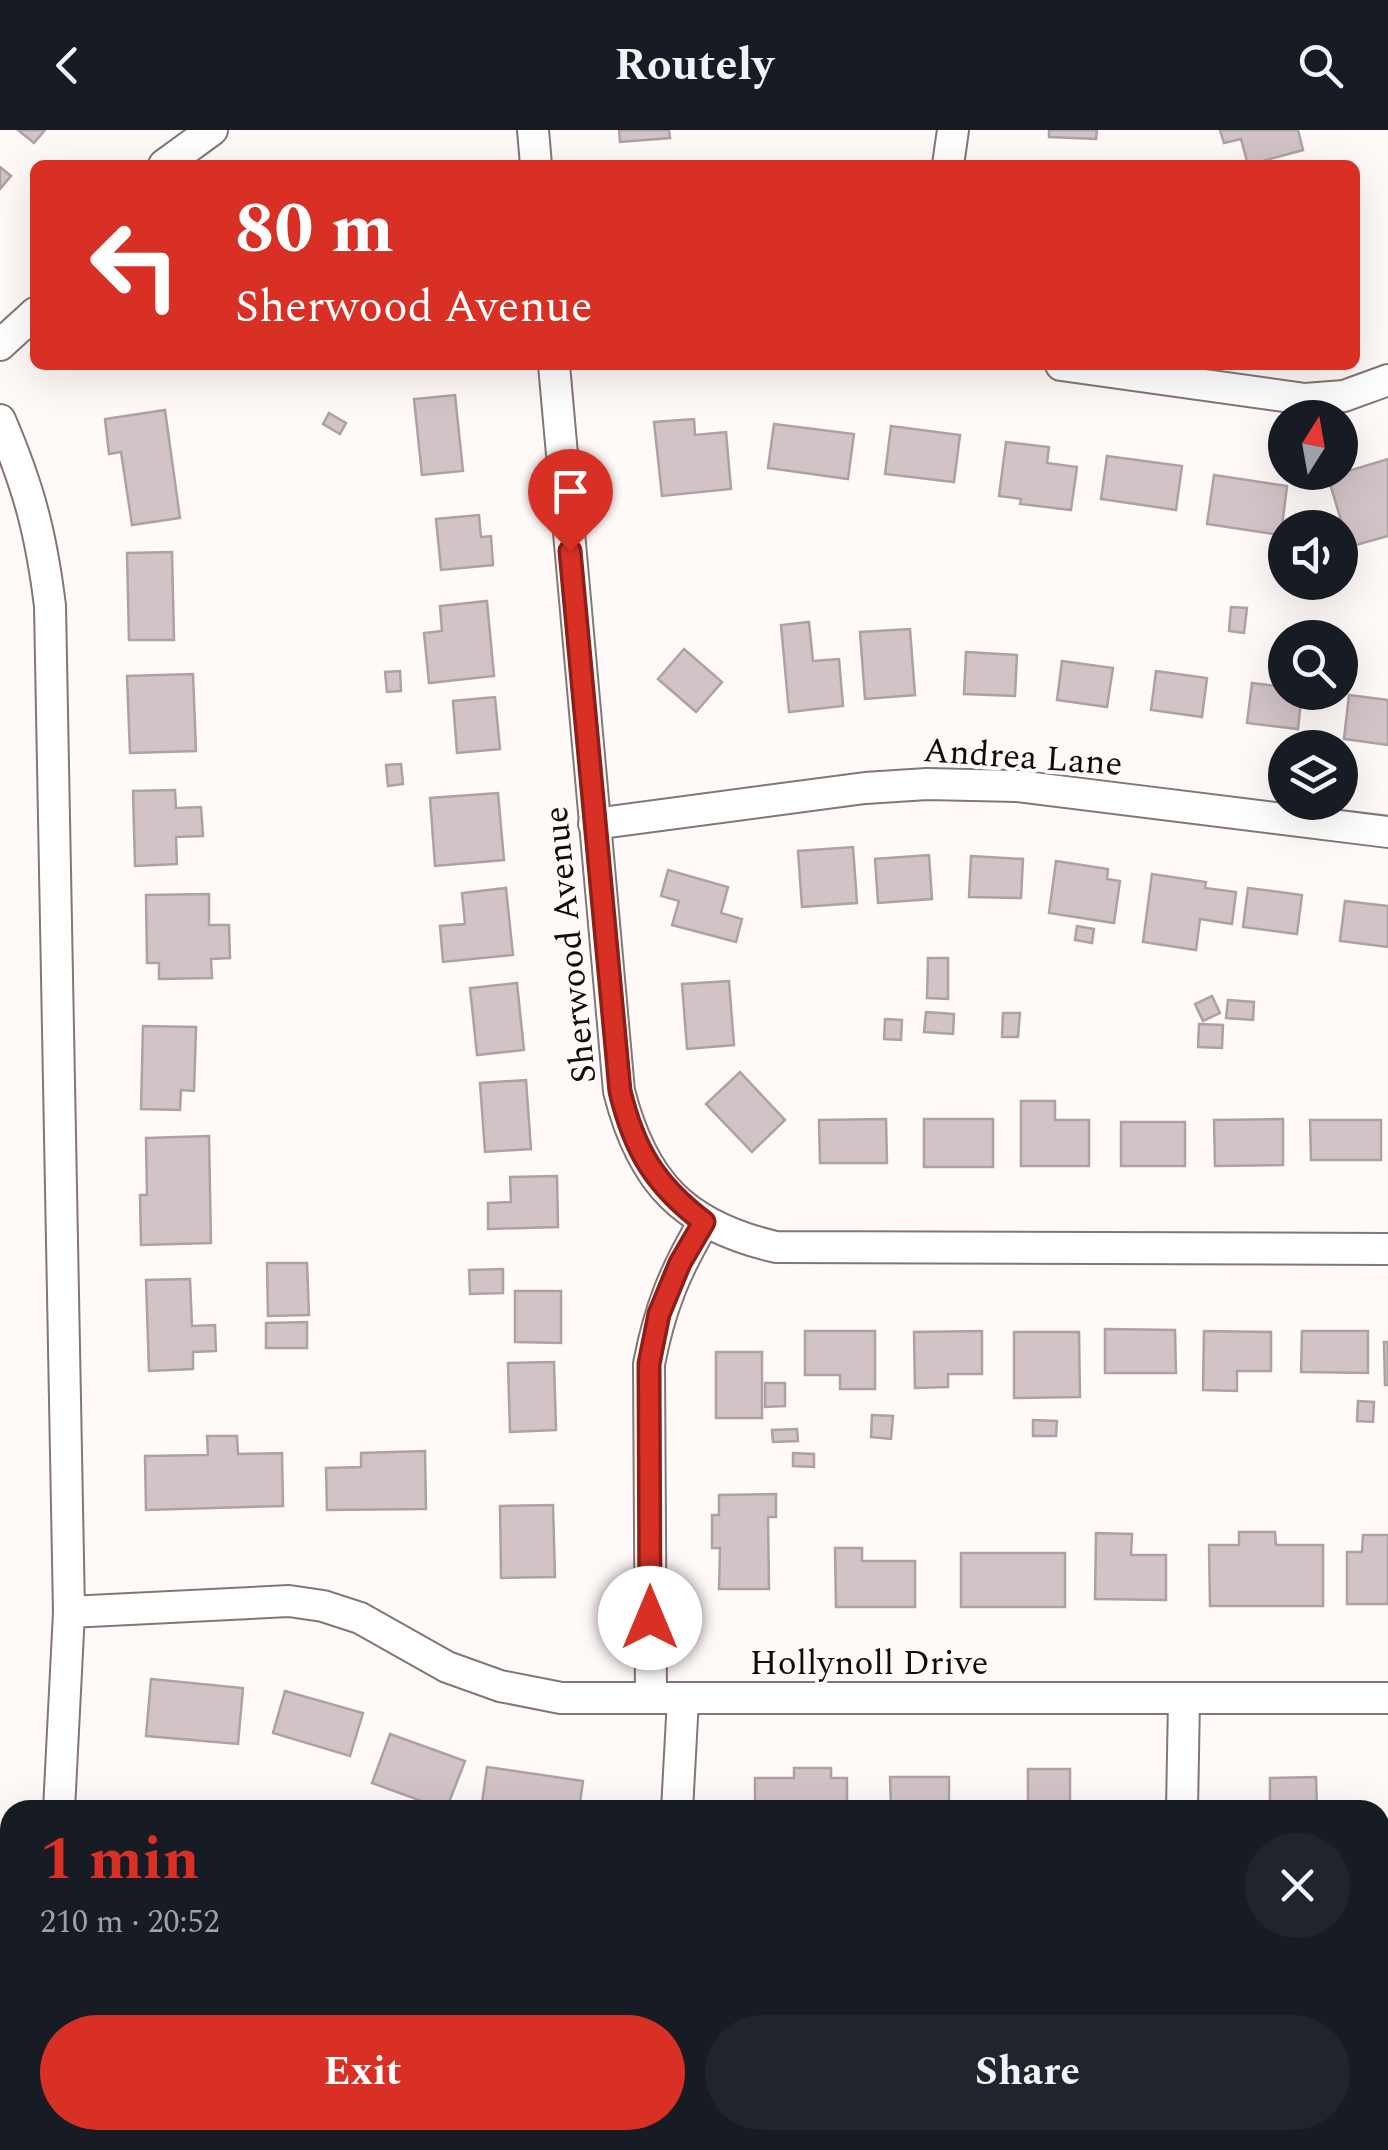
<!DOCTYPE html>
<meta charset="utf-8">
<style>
body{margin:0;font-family:Spectral,serif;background:#20242c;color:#f1f3f6;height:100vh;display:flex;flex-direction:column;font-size:38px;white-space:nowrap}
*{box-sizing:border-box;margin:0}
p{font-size:32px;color:#9ea1a6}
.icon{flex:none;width:55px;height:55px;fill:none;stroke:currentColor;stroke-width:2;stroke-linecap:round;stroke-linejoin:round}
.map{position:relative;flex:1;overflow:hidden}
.side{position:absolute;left:0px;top:1670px;width:1390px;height:350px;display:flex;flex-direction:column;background:#171b24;border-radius:30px 30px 0 0;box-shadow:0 10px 40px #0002}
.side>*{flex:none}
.top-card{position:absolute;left:30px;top:30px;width:1330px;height:210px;border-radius:15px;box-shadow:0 10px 40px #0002;background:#d93025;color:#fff;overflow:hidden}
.needle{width:65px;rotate:11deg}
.buttons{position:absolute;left:1268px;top:270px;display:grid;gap:20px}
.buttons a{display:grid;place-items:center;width:90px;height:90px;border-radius:50%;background:#171b24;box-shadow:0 10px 40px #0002;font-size:50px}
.pin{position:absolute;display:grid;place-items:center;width:85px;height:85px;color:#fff;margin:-102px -42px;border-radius:50% 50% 50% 0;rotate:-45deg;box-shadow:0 0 10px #0007}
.pin .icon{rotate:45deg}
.me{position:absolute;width:110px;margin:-55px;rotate:0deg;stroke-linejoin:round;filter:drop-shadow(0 0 8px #0008)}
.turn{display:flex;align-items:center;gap:35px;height:210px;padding:0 40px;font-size:45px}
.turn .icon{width:130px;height:130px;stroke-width:2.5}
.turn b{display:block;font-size:70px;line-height:85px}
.round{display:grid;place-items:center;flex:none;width:105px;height:105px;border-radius:52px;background:#20242c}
.summary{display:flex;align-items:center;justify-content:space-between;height:170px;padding:0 40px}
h1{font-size:60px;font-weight:700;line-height:75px;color:#d93025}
.primary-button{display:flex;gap:20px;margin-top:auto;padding:20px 40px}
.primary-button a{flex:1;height:115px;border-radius:60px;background:#d93025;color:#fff;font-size:40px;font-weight:700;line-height:115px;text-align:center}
.primary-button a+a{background:#20242c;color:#f1f3f6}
header{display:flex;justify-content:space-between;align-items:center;height:130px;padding:0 40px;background:#171b24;font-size:45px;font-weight:700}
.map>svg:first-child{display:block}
</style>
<header><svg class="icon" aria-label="back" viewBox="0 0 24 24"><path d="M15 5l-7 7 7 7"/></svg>Routely<svg class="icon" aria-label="search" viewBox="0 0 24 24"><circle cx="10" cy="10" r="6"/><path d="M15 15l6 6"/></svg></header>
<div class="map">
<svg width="1388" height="2020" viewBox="0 0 1388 2020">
<rect width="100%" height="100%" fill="#fff9f8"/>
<g fill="#d1c3c6" stroke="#aea1a4" stroke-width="2.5">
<polygon points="18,0 45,0 34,13"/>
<polygon points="619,0 669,0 670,8 620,12"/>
<polygon points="1049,0 1097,0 1096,9 1049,7"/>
<polygon points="1220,0 1298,0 1303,20 1248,35 1241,9 1224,13"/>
<polygon points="0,37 11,46 0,59"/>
<polygon points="455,265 463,341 422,345 414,269"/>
<polygon points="165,280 180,388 132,395 121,322 109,324 105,289"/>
<polygon points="329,283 346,293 340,304 323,294"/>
<polygon points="694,289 695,305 726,302 731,359 662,366 654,292"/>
<polygon points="774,294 854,304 848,349 768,338"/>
<polygon points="891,296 960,305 954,352 885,344"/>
<polygon points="1006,312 1049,317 1047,333 1077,337 1071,380 1020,374 1021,369 999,366"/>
<polygon points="1107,326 1182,336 1176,380 1101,369"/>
<polygon points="1388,329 1388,406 1349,417 1328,347"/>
<polygon points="1214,345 1287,356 1281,405 1207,394"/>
<polygon points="479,385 481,407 491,406 493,435 441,440 436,389"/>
<polygon points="172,422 174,510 129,510 127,423"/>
<polygon points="487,471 494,546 429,553 424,503 442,501 440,476"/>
<polygon points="1231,477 1247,478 1244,503 1229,501"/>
<polygon points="809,492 813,531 839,529 843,576 789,582 781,495"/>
<polygon points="910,499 915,565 865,569 860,502"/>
<polygon points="684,519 722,552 696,582 658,549"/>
<polygon points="966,522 1017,525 1015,566 964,564"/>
<polygon points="1062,531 1113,538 1107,577 1057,570"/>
<polygon points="400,541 401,561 387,562 385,542"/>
<polygon points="1156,541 1207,548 1202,587 1151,580"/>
<polygon points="193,544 196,621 130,623 127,546"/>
<polygon points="1252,553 1285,557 1285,562 1302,562 1298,599 1247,593"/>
<polygon points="1349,565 1388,570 1388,615 1344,609"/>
<polygon points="495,567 500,619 457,623 453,571"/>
<polygon points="401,634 403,654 388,656 386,635"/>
<polygon points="175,660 176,678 201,677 203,706 176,707 177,734 135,736 133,661"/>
<polygon points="498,663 504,730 435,736 430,668"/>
<polygon points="853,717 857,773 802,777 798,721"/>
<polygon points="929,725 932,769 878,773 875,729"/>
<polygon points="971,726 1023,729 1021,768 969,767"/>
<polygon points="1056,731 1108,739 1107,749 1120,751 1114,793 1049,783"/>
<polygon points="668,740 728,757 721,783 742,789 736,812 672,795 679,771 661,766"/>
<polygon points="1152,744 1206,752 1205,758 1236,762 1232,794 1200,789 1196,820 1143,812"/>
<polygon points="506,758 513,825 443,832 440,796 465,794 462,763"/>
<polygon points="1248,758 1302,765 1297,804 1243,797"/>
<polygon points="209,764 209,795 229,795 230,828 211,829 212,848 159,849 159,833 147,833 146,765"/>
<polygon points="1345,771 1388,776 1388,817 1340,811"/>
<polygon points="1077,796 1094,799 1092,813 1075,810"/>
<polygon points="928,828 948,828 948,869 927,868"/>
<polygon points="729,851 734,915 687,919 682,854"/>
<polygon points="517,853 524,920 477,925 470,858"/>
<polygon points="1212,866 1220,883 1203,891 1195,874"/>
<polygon points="1228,870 1254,872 1253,890 1226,888"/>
<polygon points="926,882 954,884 953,904 924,902"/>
<polygon points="1003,883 1020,883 1018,907 1002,907"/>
<polygon points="885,889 902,890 901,910 884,909"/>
<polygon points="1199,894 1223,895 1222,918 1198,917"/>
<polygon points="143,896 196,897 194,961 181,960 180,980 141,979"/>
<polygon points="740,942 785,990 752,1022 706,974"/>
<polygon points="526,950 531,1019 485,1022 480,953"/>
<polygon points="1021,971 1055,971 1055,990 1089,990 1089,1036 1021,1036"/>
<polygon points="886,989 887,1033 820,1033 819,990"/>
<rect x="924" y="989" width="69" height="48"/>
<polygon points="1283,989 1283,1035 1215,1036 1214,990"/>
<polygon points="1310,990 1381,990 1381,1030 1311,1030"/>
<rect x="1121" y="992" width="64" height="44"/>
<polygon points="209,1006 211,1113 141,1115 140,1065 147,1065 146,1008"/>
<polygon points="557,1046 558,1097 488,1099 488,1073 511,1072 510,1047"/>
<polygon points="267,1133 307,1133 309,1185 268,1186"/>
<polygon points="503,1139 503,1163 470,1164 469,1140"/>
<polygon points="190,1149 192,1196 215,1195 216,1221 193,1222 193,1239 149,1241 146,1150"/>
<polygon points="515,1161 561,1161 561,1213 515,1212"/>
<polygon points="307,1192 307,1218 266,1218 266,1193"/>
<polygon points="1105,1199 1175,1200 1176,1243 1105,1243"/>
<polygon points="805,1201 875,1201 875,1259 840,1259 840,1245 805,1245"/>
<polygon points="982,1201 982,1244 948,1244 948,1257 915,1258 914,1202"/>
<polygon points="1204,1201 1271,1202 1271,1241 1237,1241 1237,1261 1203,1260"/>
<polygon points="1302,1201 1368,1201 1368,1243 1301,1242"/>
<polygon points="1014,1202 1079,1202 1080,1267 1014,1268"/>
<polygon points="1384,1212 1388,1212 1388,1255 1385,1255"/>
<rect x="716" y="1222" width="46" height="66"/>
<polygon points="554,1232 556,1300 510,1302 508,1233"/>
<polygon points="765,1253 785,1253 785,1276 765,1277"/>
<polygon points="1358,1271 1374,1272 1373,1292 1357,1291"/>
<polygon points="872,1285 893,1286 891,1309 871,1307"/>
<polygon points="1033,1290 1057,1291 1056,1306 1033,1306"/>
<polygon points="797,1299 798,1311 773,1312 772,1300"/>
<polygon points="207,1306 237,1306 238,1324 282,1323 283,1376 146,1380 145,1326 208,1325"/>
<polygon points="425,1321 426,1379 327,1380 326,1338 361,1337 361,1323"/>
<polygon points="793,1323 814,1324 814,1337 793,1336"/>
<polygon points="776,1364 776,1387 768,1387 769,1459 719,1459 720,1418 712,1418 712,1385 719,1385 719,1365"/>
<polygon points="553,1375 555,1447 501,1448 500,1376"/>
<polygon points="1239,1402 1275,1402 1276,1415 1323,1415 1323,1476 1210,1476 1209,1415 1239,1415"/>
<polygon points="1096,1403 1132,1404 1131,1425 1166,1425 1166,1470 1095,1469"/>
<polygon points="1363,1405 1388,1405 1388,1474 1347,1474 1347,1422 1362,1422"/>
<polygon points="835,1418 862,1418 862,1431 915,1431 915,1477 836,1477"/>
<rect x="961" y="1423" width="104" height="54"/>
<polygon points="151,1549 243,1558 238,1614 146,1606"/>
<polygon points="285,1561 363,1583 350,1626 273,1603"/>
<polygon points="390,1604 465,1631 446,1680 372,1653"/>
<polygon points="487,1637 583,1651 579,1680 481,1680"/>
<polygon points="794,1638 831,1638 831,1648 847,1648 847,1680 755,1680 755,1648 794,1648"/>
<rect x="1028" y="1639" width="42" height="41"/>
<polygon points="890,1647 949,1647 949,1680 891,1680"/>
<polygon points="1316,1647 1317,1680 1270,1680 1270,1648"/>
<polygon points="241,2010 300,2010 307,2018 250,2020"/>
<polygon points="607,2010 615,2010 623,2020 595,2020"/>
<polygon points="935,2010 1030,2010 1019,2020 944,2020"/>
<polygon points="1266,2010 1318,2010 1322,2012 1318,2020 1261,2020"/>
</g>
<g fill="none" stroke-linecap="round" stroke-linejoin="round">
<defs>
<g id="street">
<polyline points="533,0 536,35"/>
<polyline points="164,35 212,0"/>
<polyline points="948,35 953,0"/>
<polyline points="0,215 35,183"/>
<path d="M554 235 619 961C642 1052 684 1096 776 1117L1388 1119"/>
<polyline points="1061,235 1305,269 1344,266 1388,250"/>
<path d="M0 290C29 358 41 403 50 476L69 1482 59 1680"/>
<polyline points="594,694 865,658 927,654 1017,656 1388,702"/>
<polyline points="69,1482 289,1471 323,1476 360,1488 447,1537 500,1556 561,1568 1388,1568"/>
<path d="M651 1568 649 1234C660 1177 675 1141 704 1092"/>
<polyline points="677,1680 683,1569"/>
<polyline points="1182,1680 1184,1570"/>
<polyline points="0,1965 10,1952"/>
<polyline points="443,2010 451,2020"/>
<polyline points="1153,2020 1160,2010"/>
</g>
</defs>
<use href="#street" stroke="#837675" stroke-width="34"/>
<use href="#street" stroke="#fff" stroke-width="30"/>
</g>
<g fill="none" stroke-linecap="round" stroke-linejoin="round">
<defs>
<path id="route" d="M570 421 620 961C634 1020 655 1055 704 1092L680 1133 659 1184 649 1234 650 1488"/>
</defs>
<use href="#route" stroke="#8d1f18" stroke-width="25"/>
<use href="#route" stroke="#d93025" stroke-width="18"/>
</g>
<g text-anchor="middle" stroke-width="8" stroke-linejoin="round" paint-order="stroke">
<g font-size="35" fill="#110c0c" stroke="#fff9f8">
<text transform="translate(1023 626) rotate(4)" y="12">Andrea Lane</text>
<text transform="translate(569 815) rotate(-96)" y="12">Sherwood Avenue</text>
<text x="869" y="1544">Hollynoll Drive</text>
</g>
</g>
</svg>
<div class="buttons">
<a><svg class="needle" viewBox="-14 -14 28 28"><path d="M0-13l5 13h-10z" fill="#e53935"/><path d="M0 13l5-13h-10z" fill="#9ea1a6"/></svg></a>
<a><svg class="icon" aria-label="sound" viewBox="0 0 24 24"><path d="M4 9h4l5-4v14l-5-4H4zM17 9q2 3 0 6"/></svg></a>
<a><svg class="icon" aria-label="search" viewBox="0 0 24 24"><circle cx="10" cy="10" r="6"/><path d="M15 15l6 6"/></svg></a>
<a><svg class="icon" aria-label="layers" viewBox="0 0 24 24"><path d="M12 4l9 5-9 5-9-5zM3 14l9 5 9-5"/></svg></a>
</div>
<div class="pin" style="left:570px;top:421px;background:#d93025"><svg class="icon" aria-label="arrive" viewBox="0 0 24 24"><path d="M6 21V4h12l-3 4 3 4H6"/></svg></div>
<svg class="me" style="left:650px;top:1488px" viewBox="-20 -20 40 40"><circle r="19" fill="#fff"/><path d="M0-13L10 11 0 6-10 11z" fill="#d93025"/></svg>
<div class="top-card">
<div class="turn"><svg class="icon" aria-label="left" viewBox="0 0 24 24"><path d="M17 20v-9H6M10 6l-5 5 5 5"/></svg><div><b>80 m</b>Sherwood Avenue</div></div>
</div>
<section class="side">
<div class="summary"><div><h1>1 min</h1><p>210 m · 20:52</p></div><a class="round"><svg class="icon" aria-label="close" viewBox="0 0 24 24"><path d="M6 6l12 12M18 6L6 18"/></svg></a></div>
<div class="primary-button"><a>Exit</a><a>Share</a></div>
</section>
</div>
